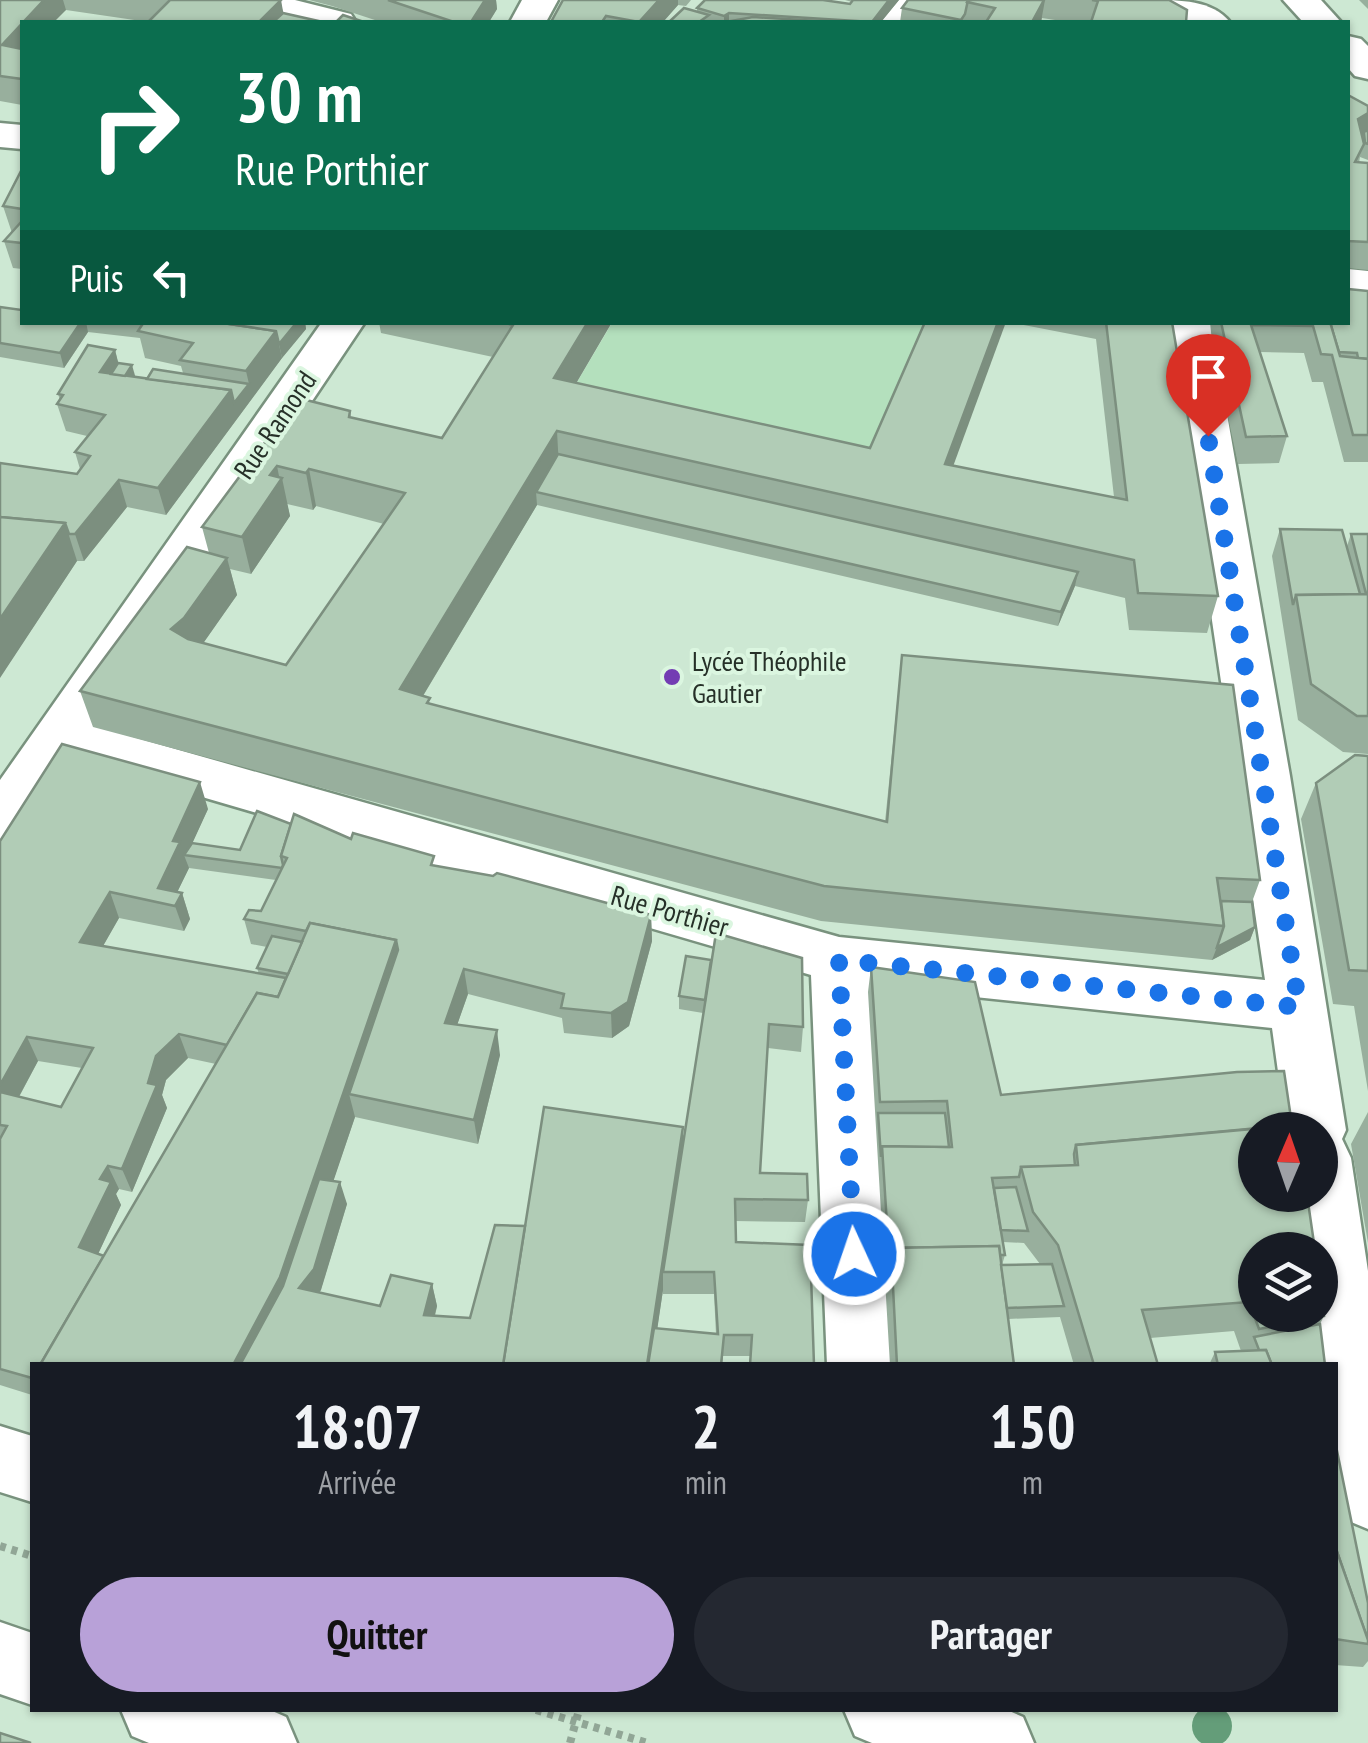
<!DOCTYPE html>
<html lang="fr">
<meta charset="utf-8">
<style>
body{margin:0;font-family:"PT Sans Narrow",sans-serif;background:#242831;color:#f1f3f6;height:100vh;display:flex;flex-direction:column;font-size:38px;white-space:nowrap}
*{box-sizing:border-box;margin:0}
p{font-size:32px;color:#9ea1a6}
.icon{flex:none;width:55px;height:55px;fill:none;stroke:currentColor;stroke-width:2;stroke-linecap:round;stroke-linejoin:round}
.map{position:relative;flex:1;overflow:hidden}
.side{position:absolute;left:30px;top:1362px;width:1308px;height:350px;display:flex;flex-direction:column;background:#171b24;border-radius:0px;box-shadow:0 2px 8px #0004}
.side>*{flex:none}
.hud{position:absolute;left:20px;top:20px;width:1330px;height:305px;border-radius:0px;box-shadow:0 2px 8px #0004;background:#0b6e4f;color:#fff;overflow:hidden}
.needle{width:65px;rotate:2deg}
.controls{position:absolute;left:1238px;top:1112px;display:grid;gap:20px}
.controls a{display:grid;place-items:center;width:100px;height:100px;border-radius:50%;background:#171b24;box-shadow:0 2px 8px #0004;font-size:50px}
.pin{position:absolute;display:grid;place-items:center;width:85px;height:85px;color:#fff;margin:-102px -42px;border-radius:50% 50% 50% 0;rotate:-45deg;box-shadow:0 0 10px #0007}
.pin .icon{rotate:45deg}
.me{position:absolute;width:110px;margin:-55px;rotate:357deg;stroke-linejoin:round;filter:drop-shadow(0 0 8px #0008)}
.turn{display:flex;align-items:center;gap:35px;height:210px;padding:0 50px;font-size:45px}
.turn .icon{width:130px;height:130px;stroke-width:2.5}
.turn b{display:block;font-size:70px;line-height:85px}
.then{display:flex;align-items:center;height:95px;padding:0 50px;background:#0003;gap:20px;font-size:38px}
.eta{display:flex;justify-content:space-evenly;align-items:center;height:170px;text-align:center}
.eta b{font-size:60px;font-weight:800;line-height:70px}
.primary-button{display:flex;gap:20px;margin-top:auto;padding:20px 50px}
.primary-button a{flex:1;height:115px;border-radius:60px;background:#b8a1d8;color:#111;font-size:40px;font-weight:800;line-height:115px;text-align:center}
.primary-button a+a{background:#242831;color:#f1f3f6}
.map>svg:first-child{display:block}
</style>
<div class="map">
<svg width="1368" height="1743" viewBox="0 0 1368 1743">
<rect width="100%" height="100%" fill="#cde8d3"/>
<polygon fill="#b4e0bd" points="612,323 937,323 866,485 557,416"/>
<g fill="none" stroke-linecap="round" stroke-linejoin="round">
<defs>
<g id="minor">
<polygon points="235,0 295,0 351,14 356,22 298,22 240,8"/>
<polygon points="522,0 558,0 546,22 510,22"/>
<polygon points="889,0 925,0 909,22 873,22"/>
<polygon points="0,123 22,125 22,149 0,147"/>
<polygon points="1348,269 1368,271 1368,297 1348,295"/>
<polygon points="322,322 365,322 94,726 839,937 1265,980 1168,322 1211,322 1290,776 1346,1130 1342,1139 1351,1158 1368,1271 1368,1529 1344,1519 1335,1498 1335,1365 1317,1365 1310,1315 1320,1315 1320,1250 1301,1250 1294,1195 1320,1195 1320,1130 1286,1130 1272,1028 869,986 893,1365 827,1365 811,975 72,759 19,837 0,843 0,780"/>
<polygon points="0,1426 32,1436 32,1502 0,1492"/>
<polygon points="0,1622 32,1633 32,1705 0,1694"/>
<polygon points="121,1710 270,1710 286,1717 297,1743 149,1743 132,1736"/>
<polygon points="844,1710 1007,1710 1023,1717 1034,1743 872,1743 855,1736"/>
</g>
<g id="major">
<path d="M1152 0C1180 0 1212 0 1230 22 1203 24 1170 25 1152 0Z"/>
<polygon points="1283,0 1321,0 1341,22 1303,22"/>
<polygon points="1348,36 1361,39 1368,46 1368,79 1355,76 1348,68"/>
</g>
</defs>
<use href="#minor" stroke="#79927e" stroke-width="5"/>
<use href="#major" stroke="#79927e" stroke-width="5"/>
<g stroke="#91a696" stroke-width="8" stroke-dasharray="6 6" stroke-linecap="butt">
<polyline points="0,1546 32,1556"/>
<polyline points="536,1710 648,1743"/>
<polyline points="570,1743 579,1710"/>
</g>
<use href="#minor" fill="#fff" fill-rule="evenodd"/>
<use href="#major" fill="#fff" fill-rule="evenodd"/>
</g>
<circle fill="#649d79" cx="1212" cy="1726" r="20"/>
<g fill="#98af9d" fill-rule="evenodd">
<polygon points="0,0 280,0 283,13 148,22 66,10 22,22 22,105 0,101"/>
<polygon points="309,0 496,0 497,9 489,22 381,22 332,6"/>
<polygon points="563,0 691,0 686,6 678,5 663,22 551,22"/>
<polygon points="845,0 899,0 881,22 669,22 697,11 697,8 850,4 852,2"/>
<polygon points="908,0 1169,0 1186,22 1068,22 1042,18 1041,22 900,22 902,8"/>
<polygon points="1359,0 1368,0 1368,9"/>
<polygon points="1348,95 1368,106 1368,160 1360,157 1359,163 1368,163 1368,270 1348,268"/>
<polygon points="22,169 22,269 13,268 4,241 12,233 3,206"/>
<polygon points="1368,291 1368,462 1344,462 1323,382 1312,382 1304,353 1260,352 1287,436 1279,463 1238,464 1212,342 1210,322 1348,322"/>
<polygon points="0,307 22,322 305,322 306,329 282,358 166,515 127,507 84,561 77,561 0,677 77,474 80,469 75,452 87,436 66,431 57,404 60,400 58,394 115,350 118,363 135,377 147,379 183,373 181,366 145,358 140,338 88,332 64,368 0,357"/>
<path d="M379 322H612L576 383 953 466 1114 497 1096 339 1008 322H1172L1218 596 1207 633 1129 630 1125 598 1075 586 1058 626 537 505 423 696 431 704 885 822 902 655 1260 880 1252 902 1255 927 1250 940 1212 960 821 921 93 727 80 691 209 553 202 527 298 398 350 411 351 417 442 438 493 357 381 333ZM287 504 313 510 316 506 384 524 286 665 203 643 237 595 230 569 251 574 290 516Z"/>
<polygon points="1280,529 1347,546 1351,534 1368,534 1368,754 1343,752 1298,720 1272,556"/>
<polygon points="1368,756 1368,1091 1354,1006 1333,1004 1301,819 1316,783"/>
<path d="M208 809 192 843 240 850 291 824 351 839 435 866 651 915 652 941 629 1026 612 1038 564 1033 562 1018 468 994 457 1025 500 1055 478 1144 355 1117 333 1181 347 1204 320 1292 380 1306 432 1284 437 1306 435 1316 470 1318 525 1226 683 1127V1144L703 1013 679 1009V996L686 956 803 1027 801 1052 768 1048 760 1173 808 1200 805 1222 735 1221 736 1242 810 1245 750 1356H723L722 1365H32V1395L0 1385V841ZM189 868 276 880 261 911 244 919 251 944 267 947 257 968 259 974 103 946 119 918 184 931 190 919 182 893 177 892ZM188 1058 216 1064 104 1256 98 1254 121 1205 116 1194 119 1189 132 1192 167 1108 162 1095 166 1080ZM38 1061 82 1068 61 1107 19 1097ZM663 1290V1294H714L716 1334 657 1329Z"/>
<path d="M871 967 1001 1095 1292 1125 1324 1316 1320 1324 1325 1365H1209L1215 1352 1241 1351 1234 1331 1150 1338 1158 1365H1074L1060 1317 1008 1319 1014 1365H1024H890L868 992ZM1003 1242 1024 1243 1040 1264 1002 1265 1005 1255Z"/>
<polygon points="1368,1112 1368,1243 1351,1144"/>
<polygon points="1335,1441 1368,1603 1368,1661 1363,1667 1335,1665"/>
</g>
<g fill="#7c8f7f">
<polygon points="44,0 63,0 66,10 54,22 23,22"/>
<polygon points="281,0 285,22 259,22"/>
<polygon points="485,0 496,0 497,9 489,22 471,22"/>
<polygon points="659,0 678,0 678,5 663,22 639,22"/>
<polygon points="889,0 899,0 881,22 872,22"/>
<polygon points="1045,0 1041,22 1032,22"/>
<polygon points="729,13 729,22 724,22 724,16"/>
<polygon points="22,23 22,57 2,45"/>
<polygon points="1368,113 1368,132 1364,132 1362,139 1358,119"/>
<polygon points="81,322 86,322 88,332 64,368 60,353"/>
<polygon points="297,322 305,322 306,329 282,358 279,344"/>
<polygon points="588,322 612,322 557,416 554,378"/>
<polygon points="998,322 1006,322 940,502 945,464"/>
<polygon points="276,331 282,358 166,515 158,488 231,390 249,384 246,371"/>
<polygon points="115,350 122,377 100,372"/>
<polygon points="132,365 136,379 118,387"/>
<polygon points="557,431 559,468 536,492 537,505 412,714 400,689"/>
<polygon points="277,466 280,481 282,478 290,516 251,574 242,537 270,475"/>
<polygon points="309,469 316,506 313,510 306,473"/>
<polygon points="119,480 127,507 84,561 75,534"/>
<polygon points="65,523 77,561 0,678 0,619"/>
<polygon points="227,558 237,595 195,655 171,629"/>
<polygon points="1078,572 1075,586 1058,626 1061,612"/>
<polygon points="200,782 208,809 187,855 184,855 189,868 171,905 158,888 173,841"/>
<polygon points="110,892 119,918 91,967 80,942"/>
<polygon points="182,893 190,919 184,931 175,906"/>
<polygon points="651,915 652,941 629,1026 612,1038 611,1013"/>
<polygon points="1255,927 1250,940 1212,960 1217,947"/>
<polygon points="396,940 403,974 349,1094 355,1117 291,1307 260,1365 233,1365"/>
<polygon points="464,969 468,994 449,1048 445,1023"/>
<polygon points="497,1030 500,1055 478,1144 474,1120"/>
<polygon points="179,1034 188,1058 166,1080 162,1095 167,1108 132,1192 122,1169 156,1056"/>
<polygon points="27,1037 38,1061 9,1115 0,1098 0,1085"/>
<polygon points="683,1127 683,1159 663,1272 663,1290 652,1365 647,1365"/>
<polygon points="108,1166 119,1189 116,1194 121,1205 91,1269 79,1247 100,1179"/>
<polygon points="340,1182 347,1204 321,1290 307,1309 299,1288"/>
<polygon points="432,1284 437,1306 429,1337 424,1315"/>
</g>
<g fill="#b1ccb6" stroke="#7c8f7f" stroke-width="2.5">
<polygon points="0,0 44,0 2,45 22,49 22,79 0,76"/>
<polygon points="170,0 281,0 259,22 148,22"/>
<polygon points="388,0 485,0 471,22 454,22"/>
<polygon points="563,0 659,0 639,22 606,16 602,22 551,22"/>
<polygon points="705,0 823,0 850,4 853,0 889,0 872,22 729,13 724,16 697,8"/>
<polygon points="908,0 968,0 965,14 961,20 902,8"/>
<polygon points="968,0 1044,0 1032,22 986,22 995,8 967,2"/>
<polygon points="1092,0 1169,0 1187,10 1186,22 1091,22 1098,1"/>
<polygon points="684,8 709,15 699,22 669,22"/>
<polygon points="283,13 323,22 273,22"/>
<polygon points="343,15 364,22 336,22"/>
<polygon points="753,17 818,21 817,22 726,22"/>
<polygon points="1348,95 1368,106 1368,113 1358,119 1364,144 1355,162 1368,163 1368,242 1348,241"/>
<polygon points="1368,130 1368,144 1365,143 1364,132"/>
<polygon points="22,169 22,209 3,206"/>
<polygon points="22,221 22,243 4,241"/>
<polygon points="1348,289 1368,291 1368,359 1358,358 1357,353 1339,352 1330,322 1348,322"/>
<polygon points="0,307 22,310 22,322 81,322 60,353 0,343"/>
<polygon points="144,322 216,322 276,331 246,371 180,360 193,343 138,331"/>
<polygon points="216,322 297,322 279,344 276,331"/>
<polygon points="502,322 588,322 554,378 870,448 925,322 998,322 945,464 1127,500 1106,322 1172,322 1218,596 1138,593 1134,560 557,431 400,689 430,698 427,703 887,822 902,655 1233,685 1260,880 1217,878 1224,926 824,886 80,691 187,547 227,558 184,618 171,629 188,639 286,665 405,493 309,469 306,473 277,466 270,475 282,478 242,537 202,527 298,398 350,411 349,417 442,438 513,325"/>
<polygon points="1221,322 1330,322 1340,356 1368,359 1368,435 1353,435 1332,355 1321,354 1313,326 1251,325 1287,436 1246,437"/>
<polygon points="88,345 115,350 100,372 231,390 158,488 119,480 75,534 69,534 65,523 0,517 0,463 77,474 90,456 75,452 105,415 57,404 63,395 58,394"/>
<polygon points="118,363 132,365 125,376 111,374"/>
<polygon points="153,369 249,384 234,403 231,390 147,379"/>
<polygon points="558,454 1078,572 1061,612 536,492"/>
<polygon points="0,517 65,523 0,619"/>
<polygon points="1280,529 1342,530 1360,594 1296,595 1293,605"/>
<polygon points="1351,534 1368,534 1368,716 1357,716 1311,684 1296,595 1366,594"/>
<polygon points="62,744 200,782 173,841 180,842 158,888 182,893 175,906 110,892 80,942 286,978 278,997 257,993 227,1045 179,1034 156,1056 148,1083 157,1085 122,1169 108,1166 100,1179 111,1182 79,1247 104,1256 40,1365 32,1365 32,1378 0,1369 0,1139 7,1126 0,1125 0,1092 61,1107 93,1048 27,1037 0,1085 0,841"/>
<polygon points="1355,755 1368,756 1368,971 1349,970 1316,783"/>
<polygon points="257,811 291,824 281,856 283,865 282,868 184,855 192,843 240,850"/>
<polygon points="294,814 351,839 353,833 434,856 431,865 493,876 497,873 651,915 628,1002 611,1013 561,1008 564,994 464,969 445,1023 497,1030 474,1120 349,1094 398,950 396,940 310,923 306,931 244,919 249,910 261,911 287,858 281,856"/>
<polygon points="1221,901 1252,902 1255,927 1217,947 1224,926"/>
<polygon points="310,923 396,940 280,1277 233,1365 40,1365 257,993 278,997"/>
<polygon points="716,933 802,958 803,1027 769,1024 760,1173 807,1174 808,1200 735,1199 736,1242 810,1245 814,1365 750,1365 752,1335 724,1335 721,1365 648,1365 654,1328 718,1334 714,1272 663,1272"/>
<polygon points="272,936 302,942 288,974 257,968"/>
<polygon points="686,956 711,960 705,1000 679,996"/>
<polygon points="871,967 975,982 1001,1095 1237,1072 1284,1071 1292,1125 1076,1145 1074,1154 1075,1166 1021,1167 1019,1177 992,1178 1005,1255 1000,1255 999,1246 891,1248 889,1256 882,1146 952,1147 947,1101 880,1102"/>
<polygon points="544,1107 683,1127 647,1365 503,1365"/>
<polygon points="878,1113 945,1113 949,1147 882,1146 881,1157"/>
<polygon points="1298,1125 1298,1130 1255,1130 1255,1195 1307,1195 1315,1250 1255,1250 1255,1315 1320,1315 1320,1285 1324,1316 1259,1329 1249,1302 1142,1310 1158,1365 1094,1365 1058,1245 1033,1212 1021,1167 1078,1165 1076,1145"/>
<polygon points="319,1179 340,1182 314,1269 299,1288 380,1306 391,1275 432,1284 424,1315 470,1318 495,1225 525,1226 503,1365 240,1365 283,1286"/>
<polygon points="1016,1187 1028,1231 1001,1230 994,1188"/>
<polygon points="999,1246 1014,1365 1024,1365 897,1365 891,1248"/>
<polygon points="1052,1264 1064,1306 1007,1308 1001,1265"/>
<polygon points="1320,1324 1325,1365 1272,1365 1266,1350 1259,1350 1254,1337"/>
<polygon points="1266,1350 1272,1365 1218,1365 1215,1352"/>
<polygon points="1335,1441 1368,1603 1368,1640 1335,1546"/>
<polygon points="1335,1546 1368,1640 1368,1644 1335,1639"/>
<polygon points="0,1733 31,1743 0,1743"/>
</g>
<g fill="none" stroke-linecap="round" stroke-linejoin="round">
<polyline stroke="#1a73e8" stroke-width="18" stroke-dasharray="0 32.4" points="854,1254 839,960 1299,1007 1208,436"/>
</g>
<circle fill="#733db3" stroke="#dbf6e0" stroke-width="4" cx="672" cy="677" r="10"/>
<g text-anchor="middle" stroke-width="8" stroke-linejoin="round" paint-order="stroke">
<g font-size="28" fill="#263028" stroke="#dbf6e0">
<text transform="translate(275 425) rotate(-56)" y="10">Rue Ramond</text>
<text transform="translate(670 911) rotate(16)" y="10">Rue Porthier</text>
</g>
<g font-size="28" fill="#263028" stroke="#dbf6e0" text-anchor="start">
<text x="692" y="671">Lycée Théophile<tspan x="692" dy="32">Gautier</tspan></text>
</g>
</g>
</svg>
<div class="controls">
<a><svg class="needle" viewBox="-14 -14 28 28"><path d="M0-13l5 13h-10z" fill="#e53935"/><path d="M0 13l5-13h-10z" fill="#9ea1a6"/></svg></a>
<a><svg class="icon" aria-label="layers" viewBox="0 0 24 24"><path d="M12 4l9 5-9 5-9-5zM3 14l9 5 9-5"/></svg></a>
</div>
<div class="pin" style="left:1208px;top:436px;background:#d93025"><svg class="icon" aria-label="arrive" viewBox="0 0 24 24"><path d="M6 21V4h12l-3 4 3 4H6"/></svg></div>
<svg class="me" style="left:854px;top:1254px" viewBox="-20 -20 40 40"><circle r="17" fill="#1a73e8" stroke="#fff" stroke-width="3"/><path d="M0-11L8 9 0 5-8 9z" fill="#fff"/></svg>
<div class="hud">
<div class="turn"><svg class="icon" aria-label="right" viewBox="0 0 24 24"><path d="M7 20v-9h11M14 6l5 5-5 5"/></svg><div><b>30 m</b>Rue Porthier</div></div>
<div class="then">Puis<svg class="icon" aria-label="left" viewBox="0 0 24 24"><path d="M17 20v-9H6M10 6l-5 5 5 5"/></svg></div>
</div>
<section class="side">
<div class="eta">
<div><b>18:07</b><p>Arrivée</p></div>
<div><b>2</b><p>min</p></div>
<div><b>150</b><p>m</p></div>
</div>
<div class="primary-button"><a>Quitter</a><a>Partager</a></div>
</section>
</div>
